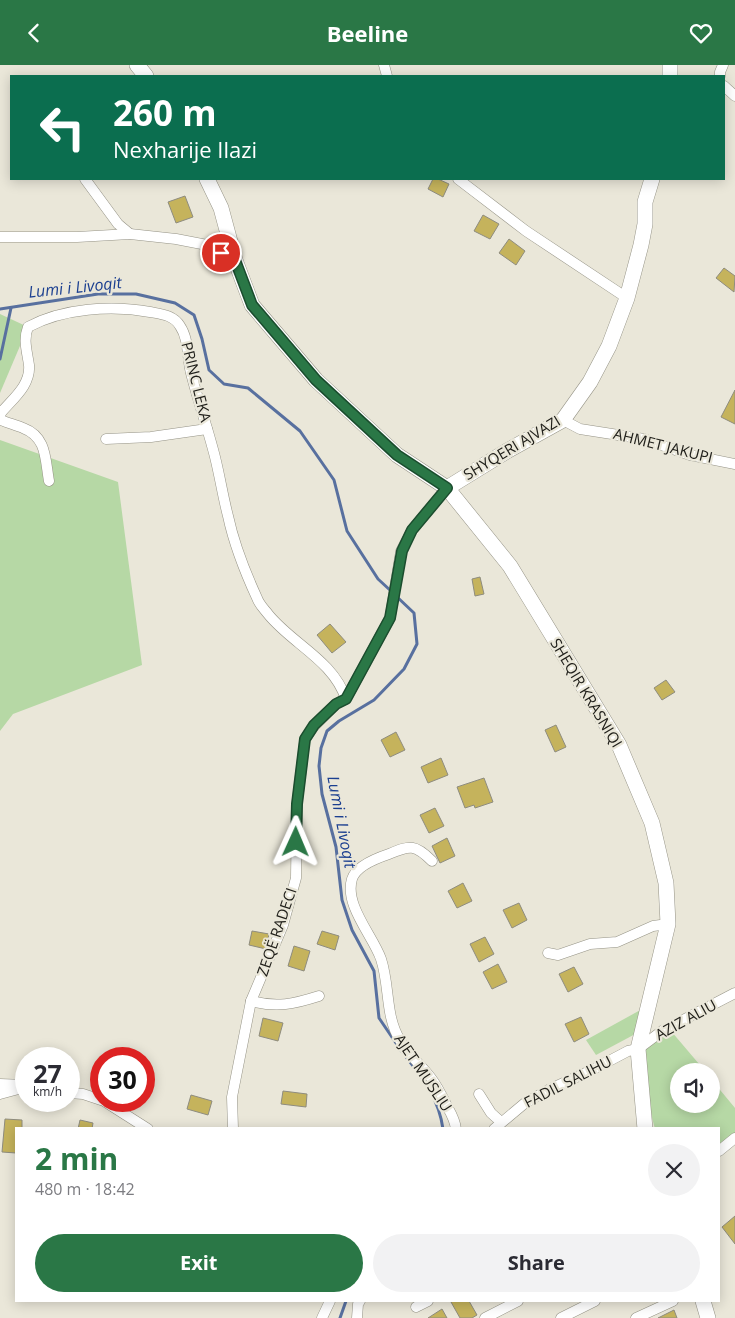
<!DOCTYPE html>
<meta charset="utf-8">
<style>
body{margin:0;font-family:"Open Sans",sans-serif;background:#f2f2f3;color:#2b2b33;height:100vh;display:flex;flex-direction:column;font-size:19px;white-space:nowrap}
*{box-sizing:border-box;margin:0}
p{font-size:16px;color:#7c7c81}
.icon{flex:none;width:28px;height:28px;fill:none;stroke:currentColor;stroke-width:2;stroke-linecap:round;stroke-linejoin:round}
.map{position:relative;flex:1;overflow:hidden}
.panel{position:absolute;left:15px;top:1062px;width:705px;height:175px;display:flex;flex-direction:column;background:#fff;border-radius:0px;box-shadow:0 2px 12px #0003}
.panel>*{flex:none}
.banner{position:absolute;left:10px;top:10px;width:715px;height:105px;border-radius:0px;box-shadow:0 2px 12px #0003;background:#0b6e4f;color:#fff;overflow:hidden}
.buttons{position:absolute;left:670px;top:998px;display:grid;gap:10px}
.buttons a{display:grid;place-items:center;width:50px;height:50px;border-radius:50%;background:#fff;box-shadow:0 2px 12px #0003;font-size:25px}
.speed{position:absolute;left:15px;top:982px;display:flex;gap:10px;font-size:25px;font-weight:700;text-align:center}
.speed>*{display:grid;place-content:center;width:65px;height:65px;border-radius:50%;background:#fff;box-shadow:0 2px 12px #0003;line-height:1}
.speed small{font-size:12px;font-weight:400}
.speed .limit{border:8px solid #d22;background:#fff;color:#111}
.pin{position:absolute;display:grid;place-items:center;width:42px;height:42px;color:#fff;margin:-21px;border:2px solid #fff;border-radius:50%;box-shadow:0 1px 5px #0007}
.me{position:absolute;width:55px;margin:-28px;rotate:1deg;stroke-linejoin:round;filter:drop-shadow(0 0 4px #0008)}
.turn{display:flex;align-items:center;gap:18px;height:105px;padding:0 20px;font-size:22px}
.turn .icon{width:65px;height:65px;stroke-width:2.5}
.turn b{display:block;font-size:35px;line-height:42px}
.round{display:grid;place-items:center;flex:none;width:52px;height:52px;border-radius:26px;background:#f2f2f3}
.summary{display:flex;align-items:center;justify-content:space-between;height:85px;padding:0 20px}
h1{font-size:30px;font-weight:700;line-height:38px;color:#2a7746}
.action{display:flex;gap:10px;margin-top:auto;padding:10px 20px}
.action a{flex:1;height:58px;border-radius:30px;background:#2a7746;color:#fff;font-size:20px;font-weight:700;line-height:58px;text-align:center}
.action a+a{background:#f2f2f3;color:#2b2b33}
header{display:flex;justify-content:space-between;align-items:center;height:65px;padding:0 20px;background:#2a7746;color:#fff;font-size:22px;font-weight:700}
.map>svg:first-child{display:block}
</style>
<header><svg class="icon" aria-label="back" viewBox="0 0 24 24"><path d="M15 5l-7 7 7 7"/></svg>Beeline<svg class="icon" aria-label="heart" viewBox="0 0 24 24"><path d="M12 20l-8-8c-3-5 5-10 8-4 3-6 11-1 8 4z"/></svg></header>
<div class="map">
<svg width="735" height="1253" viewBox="0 0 735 1253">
<rect width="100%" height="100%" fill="#eae7d9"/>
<g fill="#b6d8a5">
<polygon points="0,249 28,262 0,328"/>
<polygon points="0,375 118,417 142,600 13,649 0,666"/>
<polygon points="644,943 639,967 596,990 586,975"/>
<polygon points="671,966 705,1006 679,1006 679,1039 711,1039 711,1014 735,1043 735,1068 719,1082 719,1064 655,1064 647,1034 646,983"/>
</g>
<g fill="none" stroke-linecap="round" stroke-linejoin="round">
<g stroke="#58709f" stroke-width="3">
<polyline points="0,244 98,229 136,229 175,238 194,250 202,274 209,305 224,319 248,323 300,366 334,415 347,466 378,514 391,526"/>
<polyline points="0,294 11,243"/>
<polyline points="395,530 414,548 417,579 404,604 374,635 339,656 327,666 321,683 319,701 322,729 336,782 342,835 352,865 374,906 379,953 402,987"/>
<path d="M406 992C424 1014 439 1035 443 1064"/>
<polyline points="340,1253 346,1236"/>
</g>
</g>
<g fill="#c5b35c" stroke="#8e8c7f">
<polygon points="433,114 438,114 449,119 443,132 428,124"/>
<polygon points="185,131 193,152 176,158 168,137"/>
<polygon points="483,150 499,159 490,174 474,166"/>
<polygon points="509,174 525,186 516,200 499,188"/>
<polygon points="724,203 735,211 734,227 716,213"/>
<polygon points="735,325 735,359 721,352"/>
<polygon points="480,512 484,529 475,531 472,514"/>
<polygon points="330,559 346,577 332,588 317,570"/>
<polygon points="666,615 675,627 662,635 654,623"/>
<polygon points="556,660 566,682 555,687 545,665"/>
<polygon points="396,667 405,685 390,692 381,675"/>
<polygon points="441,693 448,710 428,718 421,702"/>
<polygon points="484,713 493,737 475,743 474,740 465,743 457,722"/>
<polygon points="435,743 444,761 429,768 420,750"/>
<polygon points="447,773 455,791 440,798 432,781"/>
<polygon points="463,818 472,836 457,843 448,826"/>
<polygon points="519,838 527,855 512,863 503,845"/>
<polygon points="252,866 269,869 266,884 249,880"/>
<polygon points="322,866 339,871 335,885 317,879"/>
<polygon points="485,872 494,889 479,897 470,879"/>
<polygon points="294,881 310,886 304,906 288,901"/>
<polygon points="498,899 507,917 492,924 483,907"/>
<polygon points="574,902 583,919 568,927 559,909"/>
<polygon points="581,952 589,969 574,977 565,959"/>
<polygon points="263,953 283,958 278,976 259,971"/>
<polygon points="283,1026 307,1029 306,1042 281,1039"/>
<polygon points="191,1030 212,1036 208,1050 187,1044"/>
<polygon points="5,1054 22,1055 22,1064 16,1064 16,1088 2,1087"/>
<polygon points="80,1055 93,1058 92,1064 78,1064"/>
<polygon points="735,1151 735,1179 722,1162"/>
<polygon points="453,1236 469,1236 477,1250 472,1253 460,1253 451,1237"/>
<polygon points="442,1244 447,1253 428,1253"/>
<polygon points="674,1245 677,1253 658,1253"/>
</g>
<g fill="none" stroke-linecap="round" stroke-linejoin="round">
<defs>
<g id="street">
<polyline points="384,0 387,11"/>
<polyline points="720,11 720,7 723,0"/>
<polyline points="724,21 735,31"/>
<polyline points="85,114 118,159 130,169"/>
<polyline points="458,114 526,166 627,233"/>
<polyline points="0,172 77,172 130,169 176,174 207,180 235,195"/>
<polyline points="563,355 580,364 644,374 690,390 735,399"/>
<polyline points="106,374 151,372 207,364"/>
<path d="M49 416C45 394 47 372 23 363 16 360 8 358 1 355L0 349C11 335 31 321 29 300 27 286 23 275 28 262 63 243 112 240 150 247 161 249 174 250 180 261 189 274 187 293 191 308 198 336 208 364 215 392 220 412 223 432 228 451 234 479 245 507 257 533 259 539 264 544 268 549 292 579 333 595 346 634"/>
<path d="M432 796C415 779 410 780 389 789 377 793 356 801 352 814 344 840 373 871 381 894 390 921 385 951 400 975 408 989 421 1000 431 1013 438 1022 443 1033 448 1043 452 1050 455 1056 456 1064"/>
<polyline points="548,888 558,890 590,879 617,877 653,861 668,859"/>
<path d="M251 936C277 943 294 939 319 931"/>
<polyline points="0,1019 25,1020"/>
<polyline points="69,1028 83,1029 101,1035"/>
<polyline points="0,1029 26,1022"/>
<polyline points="479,1029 491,1048 501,1057"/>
<polyline points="104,1036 148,1064"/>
<polyline points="233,1064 232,1032 251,936 283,860 296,813 297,739 305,674 314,661 336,639 346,634 390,553 401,486 412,465 447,423"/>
<polyline points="494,1064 525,1038 550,1024 592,1005 628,986 638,984 662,966 735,928"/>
<polyline points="719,1086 735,1073"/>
<polyline points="416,1242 428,1236"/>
<polyline points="322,1253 330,1236"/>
<polyline points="357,1253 358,1239 360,1236"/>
<polyline points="485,1253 518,1236"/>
<polyline points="561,1253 595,1236"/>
<polyline points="636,1253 673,1236"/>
</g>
<g id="secondary">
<polyline points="137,0 146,11"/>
<polyline points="670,11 670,0"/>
<polyline points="207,114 221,143 235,195 252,240 316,315 397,390 447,423 510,501 619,680 652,758 666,818 668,859 638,984 645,1064"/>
<polyline points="447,423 507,386 563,355 590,317 609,281 627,233 641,180 645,159 645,137 652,114"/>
<polyline points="703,1236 708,1253"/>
</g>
</defs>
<use href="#street" stroke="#959386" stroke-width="11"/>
<use href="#secondary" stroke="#959386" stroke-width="16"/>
<use href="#street" stroke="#fff" stroke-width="10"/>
<use href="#secondary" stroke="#fff" stroke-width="15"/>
</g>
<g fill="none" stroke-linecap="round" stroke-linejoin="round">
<defs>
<polyline id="route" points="221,188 235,195 252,240 316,315 397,390 447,423 412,465 402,486 390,553 346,634 336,639 314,660 305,674 297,739 296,777"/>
</defs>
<use href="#route" stroke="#1b4d2e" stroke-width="12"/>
<use href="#route" stroke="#2a7746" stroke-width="9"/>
</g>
<g text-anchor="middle" stroke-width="4.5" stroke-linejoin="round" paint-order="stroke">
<g font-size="15" fill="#21201b" stroke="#eae7d9">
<text transform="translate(196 317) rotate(76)" y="5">PRINC LEKA</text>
<text transform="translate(663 381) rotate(14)" y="5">AHMET JAKUPI</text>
<text transform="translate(512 383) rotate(-31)" y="5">SHYQERI AJVAZI</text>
<text transform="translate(586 628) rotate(59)" y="5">SHEQIR KRASNIQI</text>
<text transform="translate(277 867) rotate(-71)" y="5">ZEQË RADECI</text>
<text transform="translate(686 955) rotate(-29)" y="5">AZIZ ALIU</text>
<text transform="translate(423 1008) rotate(56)" y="5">AJET MUSLIU</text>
<text transform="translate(568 1017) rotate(-27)" y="5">FADIL SALIHU</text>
</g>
<g font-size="16" font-style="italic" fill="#1b3f90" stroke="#eae7d9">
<text transform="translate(75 222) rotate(-6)" y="6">Lumi i Livoqit</text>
<text transform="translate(342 757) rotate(79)" y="6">Lumi i Livoqit</text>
</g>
</g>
</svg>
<div class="buttons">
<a><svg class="icon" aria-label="sound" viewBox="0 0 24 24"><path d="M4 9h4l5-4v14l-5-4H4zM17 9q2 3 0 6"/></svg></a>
</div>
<div class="speed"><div>27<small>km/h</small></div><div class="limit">30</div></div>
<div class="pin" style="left:221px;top:188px;background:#d93025"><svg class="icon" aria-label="arrive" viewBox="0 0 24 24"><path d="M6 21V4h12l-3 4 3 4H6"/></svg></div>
<svg class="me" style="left:296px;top:777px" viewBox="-20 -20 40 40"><path d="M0-17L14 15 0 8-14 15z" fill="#2a7746" stroke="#fff" stroke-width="4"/></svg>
<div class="banner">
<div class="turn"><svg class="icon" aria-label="left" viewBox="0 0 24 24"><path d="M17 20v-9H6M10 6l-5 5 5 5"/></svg><div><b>260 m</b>Nexharije Ilazi</div></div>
</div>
<section class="panel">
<div class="summary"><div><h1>2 min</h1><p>480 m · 18:42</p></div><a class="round"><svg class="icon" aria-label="close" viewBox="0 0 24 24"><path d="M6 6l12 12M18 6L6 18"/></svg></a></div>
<div class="action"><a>Exit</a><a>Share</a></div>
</section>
</div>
